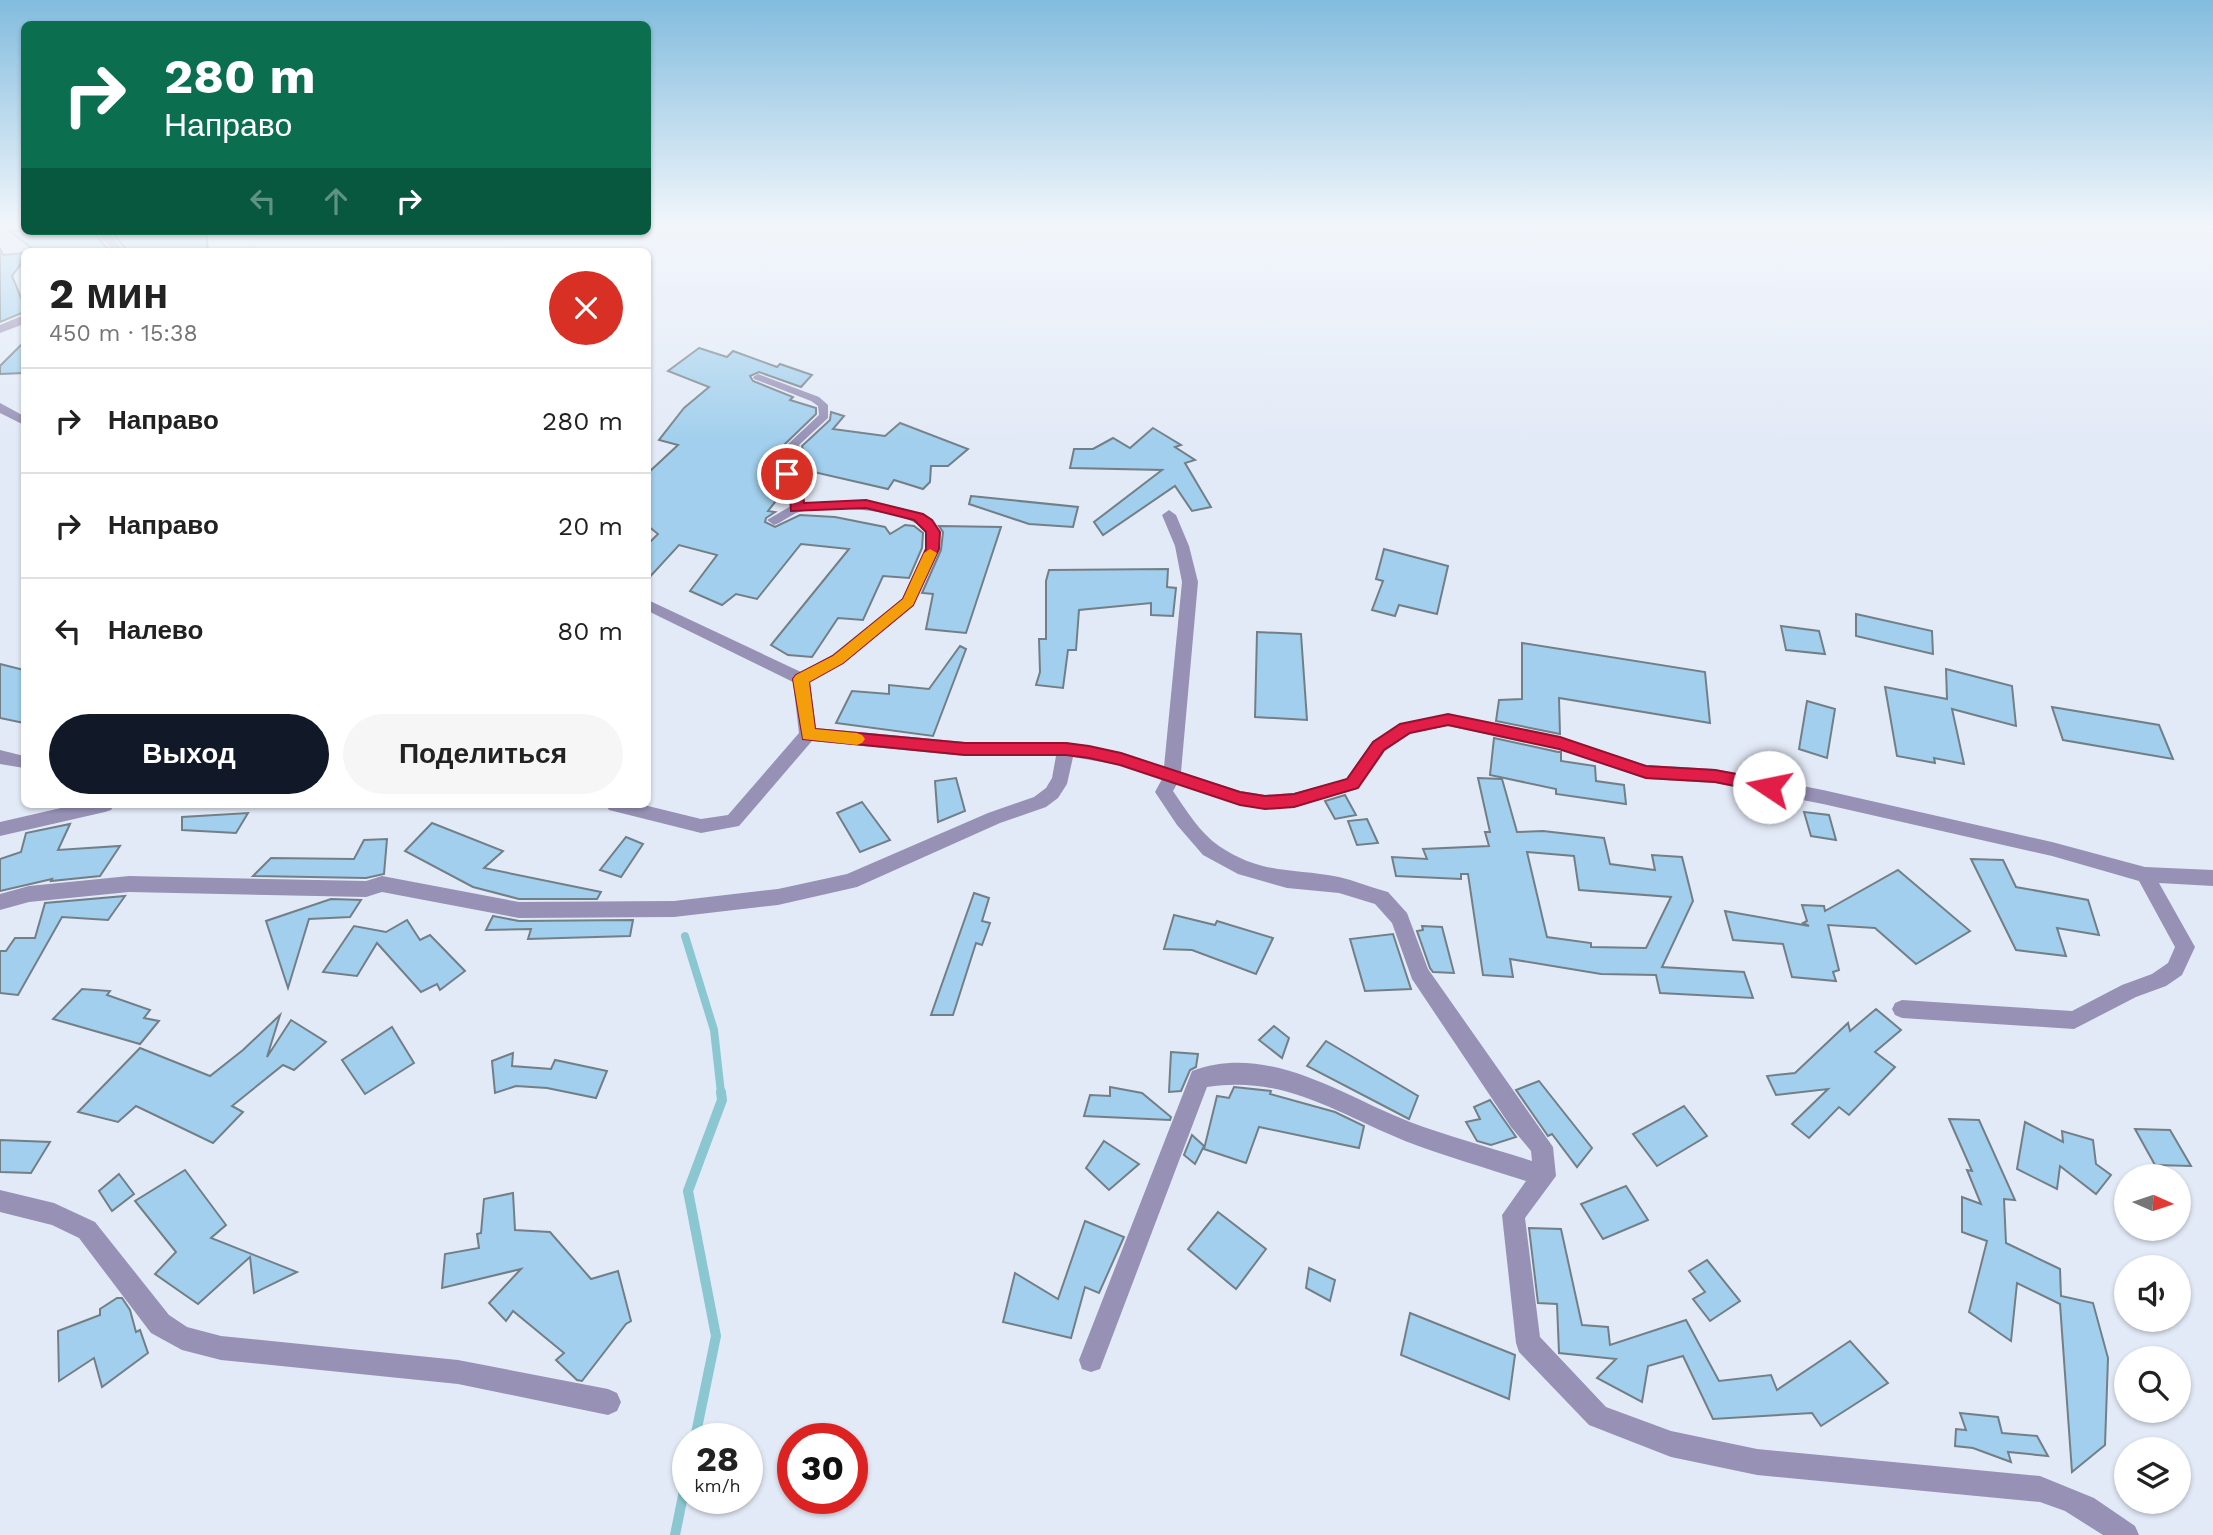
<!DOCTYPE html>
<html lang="ru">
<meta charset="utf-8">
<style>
body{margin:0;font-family:"Work Sans",sans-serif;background:#f6f6f6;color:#222;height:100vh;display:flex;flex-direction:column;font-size:26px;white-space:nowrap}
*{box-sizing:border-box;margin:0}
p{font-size:23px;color:#767676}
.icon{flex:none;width:38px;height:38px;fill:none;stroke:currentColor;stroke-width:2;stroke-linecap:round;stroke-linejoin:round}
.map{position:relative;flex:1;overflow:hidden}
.drawer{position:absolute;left:21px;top:248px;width:630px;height:560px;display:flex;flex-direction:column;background:#fff;border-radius:10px;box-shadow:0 2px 5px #0004}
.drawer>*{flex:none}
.top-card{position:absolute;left:21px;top:21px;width:630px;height:214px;border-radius:10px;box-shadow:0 2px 5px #0004;background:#0b6e4f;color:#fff;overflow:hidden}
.needle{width:46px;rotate:93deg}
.buttons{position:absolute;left:2114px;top:1164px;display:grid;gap:14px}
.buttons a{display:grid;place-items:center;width:77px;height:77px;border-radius:50%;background:#fff;box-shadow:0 2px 5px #0004;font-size:35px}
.speed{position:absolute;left:672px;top:1423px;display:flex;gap:14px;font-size:35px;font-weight:700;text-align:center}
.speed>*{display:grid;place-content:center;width:91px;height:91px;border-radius:50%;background:#fff;box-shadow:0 2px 5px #0004;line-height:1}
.speed small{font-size:18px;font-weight:400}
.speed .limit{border:10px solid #d22;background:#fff;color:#111}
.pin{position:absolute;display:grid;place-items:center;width:60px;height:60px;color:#fff;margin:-30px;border:4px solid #fff;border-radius:50%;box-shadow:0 2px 7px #0007}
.me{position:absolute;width:77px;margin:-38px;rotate:281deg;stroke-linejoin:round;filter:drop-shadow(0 0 5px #0008)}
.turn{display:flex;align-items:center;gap:24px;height:147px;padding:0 28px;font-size:32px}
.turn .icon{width:91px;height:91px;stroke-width:2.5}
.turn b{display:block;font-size:49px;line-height:60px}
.lanes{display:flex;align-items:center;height:66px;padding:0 28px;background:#0003;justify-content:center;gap:35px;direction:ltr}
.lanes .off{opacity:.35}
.round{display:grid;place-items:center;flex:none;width:74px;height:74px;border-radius:37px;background:#f6f6f6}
.head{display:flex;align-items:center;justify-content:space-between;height:119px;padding:0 28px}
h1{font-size:42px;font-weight:700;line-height:52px}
.primary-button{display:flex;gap:14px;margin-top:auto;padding:14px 28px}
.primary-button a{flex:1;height:80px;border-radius:42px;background:#111827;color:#fff;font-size:28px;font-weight:700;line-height:80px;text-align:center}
.primary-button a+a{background:#f6f6f6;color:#222}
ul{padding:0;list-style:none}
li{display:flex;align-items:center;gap:21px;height:105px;padding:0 28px;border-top:2px solid #e0e0e0}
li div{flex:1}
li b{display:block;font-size:26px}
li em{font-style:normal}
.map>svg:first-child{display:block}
</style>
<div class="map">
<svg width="2213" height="1535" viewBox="0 0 2213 1535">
<rect width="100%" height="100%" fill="#e3eaf7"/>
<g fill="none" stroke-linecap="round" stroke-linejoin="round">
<polyline stroke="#8ac7d0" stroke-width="8" points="685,936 714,1030 721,1093"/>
<g stroke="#8ac7d0" stroke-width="10">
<polyline points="695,1438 716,1336 688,1191 722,1100 721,1092"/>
<polyline points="675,1535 688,1471"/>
</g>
</g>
<g fill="#a1cfed" stroke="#737f87" stroke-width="2" fill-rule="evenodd">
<polygon points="10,231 93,231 110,252 36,252"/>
<polygon points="111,231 206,231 208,252 128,252"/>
<polygon points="0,248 3,255 24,253 24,260 12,276 24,305 24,312 0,322"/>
<polygon points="24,342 24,373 0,374 0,366"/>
<polygon points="699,348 727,357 733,351 777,367 780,364 812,375 801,387 759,372 750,376 753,381 793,397 790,400 816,408 816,414 785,444 789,452 779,473 786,488 768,511 775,512 766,518 765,522 775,527 800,515 835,517 885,527 890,534 905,525 914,526 923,533 922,548 909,578 883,576 863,620 838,618 812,657 788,655 771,645 849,549 801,544 757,599 736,594 722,605 690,591 717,555 679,545 648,579 648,544 658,534 648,526 648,473 678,445 659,440 684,408 709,387 668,371"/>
<polygon points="831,412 844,416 833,429 885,436 900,423 968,449 948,466 931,466 930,482 923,489 894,480 888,489 801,469 797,474 804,453 802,446 830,420"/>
<polygon points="1153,428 1181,445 1175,447 1195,460 1185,463 1211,507 1192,511 1175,486 1103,535 1094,522 1162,470 1070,468 1074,449 1093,449 1113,438 1130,448"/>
<polygon points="971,496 1078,507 1073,527 1029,524 969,504"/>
<polygon points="939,526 1001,527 966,633 926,629 933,594 922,593 941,550 943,532"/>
<polygon points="1384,549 1448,566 1437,614 1399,605 1395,616 1372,610 1383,581 1376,579"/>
<polygon points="1168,569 1167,587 1176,588 1173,616 1151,615 1151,603 1079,610 1076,650 1068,650 1063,688 1036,685 1040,672 1039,639 1046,639 1046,581 1049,570"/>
<polygon points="1856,614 1932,631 1933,654 1856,636"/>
<polygon points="1781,626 1819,631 1825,654 1786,650"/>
<polygon points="1257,632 1301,634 1307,720 1255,717"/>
<polygon points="1522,643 1705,672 1710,723 1559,698 1560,734 1496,721 1499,700 1522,699"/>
<polygon points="960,646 966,649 933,736 836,723 852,691 889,694 889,685 929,689"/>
<polygon points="0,664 24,670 24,723 0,718"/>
<polygon points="1946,669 2012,686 2016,726 1952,709 1964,764 1934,758 1935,763 1897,756 1885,687 1947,699"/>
<polygon points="1807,701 1835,709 1827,758 1799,749"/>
<polygon points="2052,707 2159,725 2173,759 2063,740"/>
<polygon points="1494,738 1558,752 1561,752 1561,761 1595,766 1596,781 1624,785 1626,804 1556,794 1556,789 1490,775"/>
<polygon points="956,778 965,811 938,822 935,781"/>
<path d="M1478 778 1502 779 1517 832 1543 831 1604 838 1610 864 1655 870 1652 855 1682 857 1693 901 1662 967 1744 972 1753 998 1660 993 1656 975 1601 974 1510 959 1513 977 1483 975 1468 874H1461V879L1396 876 1392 857 1427 859 1423 849 1489 846 1485 832H1490ZM1527 852 1574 856 1579 890 1671 897 1646 948 1591 947V943L1547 937Z"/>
<polygon points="1345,795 1356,815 1335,819 1325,801"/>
<polygon points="862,802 890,840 860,852 837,813"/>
<polygon points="1804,812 1829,815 1836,840 1811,836"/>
<polygon points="248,813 236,833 182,830 182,817"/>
<polygon points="1367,819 1378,843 1357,845 1348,821"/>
<polygon points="432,823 503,851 484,868 601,892 597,899 519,899 473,887 405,851"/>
<polygon points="70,824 58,850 120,846 100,876 51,881 52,879 0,891 0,859 21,852 26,833"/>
<polygon points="626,837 643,844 621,877 600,870"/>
<polygon points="387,839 384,874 366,878 253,876 271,858 354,859 364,840"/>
<polygon points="1971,859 2003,860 2016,887 2088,900 2099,935 2057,928 2066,956 2016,950"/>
<polygon points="1898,870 1970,931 1916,964 1875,928 1828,925 1839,970 1833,972 1836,981 1792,977 1783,944 1733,940 1725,911 1809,926 1803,923 1807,921 1802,905 1824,906 1825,911"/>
<polygon points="974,893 989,898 982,921 990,923 982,945 976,943 953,1015 931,1015"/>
<polygon points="125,896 108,920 62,917 18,995 0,993 0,951 6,951 15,938 35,938 45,903"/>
<polygon points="331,899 361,900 350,917 309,919 288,988 266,921"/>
<polygon points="1174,915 1215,925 1217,921 1273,938 1256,974 1192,950 1164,949"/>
<polygon points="493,916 519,921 633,920 630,936 528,939 531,929 486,930"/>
<polygon points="407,920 420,940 430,935 465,971 440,990 437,984 421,992 377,943 357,976 323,972 354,926 386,932"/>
<polygon points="1422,926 1442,927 1454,973 1433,972 1430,968 1417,931 1423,930"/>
<polygon points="1393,934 1411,989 1365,991 1350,939"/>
<polygon points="82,989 110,991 107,995 150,1010 144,1018 159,1021 140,1044 53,1019"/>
<polygon points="1876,1009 1901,1030 1875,1052 1895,1067 1849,1115 1839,1107 1809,1138 1792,1124 1828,1089 1776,1095 1767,1076 1795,1073 1848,1023 1850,1031"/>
<polygon points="280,1015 267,1057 291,1020 326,1042 294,1070 283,1065 232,1106 243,1112 213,1143 136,1106 118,1122 78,1112 140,1048 210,1076 243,1050"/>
<polygon points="1274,1026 1289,1038 1282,1058 1259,1040"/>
<polygon points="392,1027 414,1063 365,1094 342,1060"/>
<polygon points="1326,1041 1418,1096 1409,1119 1307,1066"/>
<polygon points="1171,1052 1198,1054 1196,1067 1190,1070 1181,1091 1169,1092"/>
<polygon points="513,1053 512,1066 551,1069 555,1060 607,1071 596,1098 547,1088 516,1086 495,1093 492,1061"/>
<polygon points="1539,1081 1592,1148 1577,1167 1552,1134 1548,1136 1516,1090"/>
<polygon points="1110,1087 1142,1093 1171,1117 1170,1120 1084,1116 1090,1095 1110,1096"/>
<polygon points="1234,1087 1271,1091 1270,1094 1335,1112 1364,1126 1359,1148 1259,1127 1246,1163 1204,1149 1217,1096 1229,1098"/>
<polygon points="1490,1100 1516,1137 1491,1145 1477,1141 1466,1122 1480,1119 1474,1107"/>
<polygon points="1684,1106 1707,1136 1657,1166 1633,1134"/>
<polygon points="1949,1119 1979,1120 2015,1200 2004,1199 2006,1243 2060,1269 2061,1296 2093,1303 2108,1358 2105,1445 2072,1472 2060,1304 2017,1283 2011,1341 1969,1312 1987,1241 1962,1232 1962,1197 1981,1204 1967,1170 1972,1171"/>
<polygon points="2025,1122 2063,1142 2062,1131 2093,1140 2096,1164 2111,1175 2096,1194 2060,1166 2057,1189 2017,1169"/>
<polygon points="2135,1129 2170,1130 2191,1166 2155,1165"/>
<polygon points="1192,1135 1204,1146 1195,1164 1184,1155"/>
<polygon points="0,1140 50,1142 31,1173 0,1172"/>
<polygon points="1104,1141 1139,1164 1109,1190 1086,1168"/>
<polygon points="185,1170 226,1225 211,1238 297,1272 254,1293 250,1257 198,1304 155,1274 176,1252 135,1201"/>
<polygon points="119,1174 134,1194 112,1211 99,1191"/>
<polygon points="1626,1186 1648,1220 1603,1239 1581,1204"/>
<polygon points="513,1193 515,1230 550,1232 591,1279 618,1271 631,1321 626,1324 582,1381 577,1380 556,1360 564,1353 513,1311 506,1321 489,1303 521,1269 442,1288 445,1254 479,1248 477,1234 481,1233 484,1199"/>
<polygon points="1218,1212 1266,1249 1236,1289 1188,1249"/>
<polygon points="1085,1221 1124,1237 1099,1293 1085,1287 1071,1338 1003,1322 1015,1273 1058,1299"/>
<polygon points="1529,1228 1561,1229 1582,1325 1608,1327 1610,1345 1686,1320 1719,1381 1771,1375 1777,1390 1850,1341 1888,1383 1821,1426 1812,1413 1713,1419 1683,1356 1648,1366 1642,1402 1597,1378 1616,1359 1559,1353 1557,1304 1538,1303"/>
<polygon points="1707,1260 1740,1301 1710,1321 1693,1299 1705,1292 1689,1271"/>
<polygon points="1309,1268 1335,1280 1330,1301 1306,1288"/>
<polygon points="117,1298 122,1298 130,1310 136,1332 140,1330 148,1353 102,1387 94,1358 59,1381 58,1331 100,1315 100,1309"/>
<polygon points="1410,1313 1515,1355 1509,1399 1401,1355"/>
<polygon points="1960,1413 1998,1417 2002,1433 2037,1436 2048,1456 2008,1452 2011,1462 1973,1448 1955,1446 1956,1429 1966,1430"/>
</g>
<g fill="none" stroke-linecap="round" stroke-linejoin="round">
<path fill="#9791b6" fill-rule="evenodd" d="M758 374 819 397 828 405V418L799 445 802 452 793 474C802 485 806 497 800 511L796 512 790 508 791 490 781 474 792 452 788 444 819 415 818 406 811 401 754 379 753 377Z"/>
<g fill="#9791b6" fill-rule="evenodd">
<polygon points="96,231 108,231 125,252 113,252"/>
<polygon points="24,315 24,324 0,333 0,325"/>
<polygon points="0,403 24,416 24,425 0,413"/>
<path d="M866 500 923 514 932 520 940 532 939 549 913 606 844 663 810 682 816 728 965 742H1066L1120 752 1164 767 1182 582 1175 546 1162 515 1169 510 1176 515 1189 546 1198 582 1181 772 1240 791 1265 795 1294 793 1346 779 1373 741 1400 724 1448 714 1560 737 1646 765 1715 769 1823 790 2052 842 2145 867 2213 870V886L2159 883 2195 947 2182 975 2166 986 2136 997 2074 1029 1902 1018 1895 1015 1892 1009 1895 1003 1902 1000 2072 1011 2122 985 2152 974 2168 963 2175 947 2139 881 2052 856 1823 804 1715 783 1646 779 1559 749 1448 726 1411 733 1385 751 1358 789 1294 807 1265 809 1240 805 1177 784 1173 791C1186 810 1200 833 1219 846 1262 875 1293 868 1339 877 1353 880 1367 886 1381 890L1388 892 1407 913 1428 969 1553 1147 1556 1176 1525 1218 1540 1337 1606 1407 1671 1431 1757 1449 2040 1476 2094 1498 2135 1526 2139 1535H2103L2065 1511 2040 1502 1757 1475 1671 1457 1589 1425 1519 1352 1516 1343 1502 1215 1526 1181C1486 1168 1444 1156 1405 1141 1336 1113 1285 1075 1207 1087L1100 1369 1091 1372 1082 1369 1079 1360 1192 1071C1268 1042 1343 1096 1410 1122 1450 1137 1492 1148 1532 1161L1531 1151 1511 1127 1412 979 1392 923 1375 904 1339 893 1287 888 1238 874 1203 855 1177 825 1155 792 1162 779 1119 765 1073 757 1067 784 1058 798 1046 807 1000 823 857 887 778 905 674 917 519 918 382 892 366 897 129 892 29 902 0 910V894L29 886 129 876 366 881 382 876 519 902 674 901 778 889 847 874 988 813 1034 797 1046 788 1052 778 1056 756H965L812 741 739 826 701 833 609 810 606 805H644L701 819 728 815 799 733 793 682 648 611V600L801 672 832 655 902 599 925 549 926 532C910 508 825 505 799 512 790 515 783 522 774 525L767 520 796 503Z"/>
<polygon points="0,750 24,756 24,768 0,764"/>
<polygon points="74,805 114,805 111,810 105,812 0,836 0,822"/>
<polygon points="0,1190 54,1203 95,1222 169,1315 187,1327 221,1336 458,1360 608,1389 617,1393 621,1402 617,1411 608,1415 458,1384 221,1360 182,1350 151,1333 79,1238 52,1225 0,1212"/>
</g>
</g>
<linearGradient id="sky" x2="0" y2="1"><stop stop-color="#82bcde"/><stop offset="0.51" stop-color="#f2f6fb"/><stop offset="1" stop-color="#f2f6fb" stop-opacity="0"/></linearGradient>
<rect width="2213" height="442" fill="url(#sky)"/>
<polygon fill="#e11d48" stroke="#92132f" stroke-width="2" points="787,470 802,482 804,503 866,500 923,514 932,520 940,532 939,549 913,605 843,663 809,682 815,729 965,743 1066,743 1089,746 1121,753 1240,792 1265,796 1294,794 1347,779 1373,742 1400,724 1448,714 1560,737 1646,766 1715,770 1769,780 1777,787 1769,793 1715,782 1646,778 1559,749 1448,725 1410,733 1384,750 1358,788 1294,807 1265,809 1240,805 1120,765 1089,758 1066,755 965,755 803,739 793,679 796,675 833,656 903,599 926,549 926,532 914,520 866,508 791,511 789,483 780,474"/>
<polygon fill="#f59e0b" points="930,549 937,553 913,605 843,663 809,682 815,729 857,733 862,735 865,739 862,743 857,745 803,739 793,679 796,675 833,656 903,599 924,553"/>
</svg>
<div class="buttons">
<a><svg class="needle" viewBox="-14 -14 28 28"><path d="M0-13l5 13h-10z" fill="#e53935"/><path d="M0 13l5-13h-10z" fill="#767676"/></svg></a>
<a><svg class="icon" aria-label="sound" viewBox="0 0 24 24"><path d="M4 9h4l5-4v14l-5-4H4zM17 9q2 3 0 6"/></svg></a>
<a><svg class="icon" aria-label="search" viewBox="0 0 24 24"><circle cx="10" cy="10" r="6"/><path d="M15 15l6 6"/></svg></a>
<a><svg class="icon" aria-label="layers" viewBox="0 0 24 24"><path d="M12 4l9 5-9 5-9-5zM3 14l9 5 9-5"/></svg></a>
</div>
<div class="speed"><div>28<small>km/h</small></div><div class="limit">30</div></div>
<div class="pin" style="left:787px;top:474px;background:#d93025"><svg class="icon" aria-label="arrive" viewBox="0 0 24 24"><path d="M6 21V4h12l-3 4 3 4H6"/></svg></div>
<svg class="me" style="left:1769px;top:787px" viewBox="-20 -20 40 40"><circle r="19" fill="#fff"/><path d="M0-13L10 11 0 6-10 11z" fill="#e11d48"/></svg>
<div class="top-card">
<div class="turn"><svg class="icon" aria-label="right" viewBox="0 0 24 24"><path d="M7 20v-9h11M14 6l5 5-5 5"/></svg><div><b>280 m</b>Направо</div></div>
<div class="lanes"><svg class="icon off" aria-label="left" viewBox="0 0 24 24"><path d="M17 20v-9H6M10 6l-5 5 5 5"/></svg><svg class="icon off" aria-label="ahead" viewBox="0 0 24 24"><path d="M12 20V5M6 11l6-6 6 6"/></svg><svg class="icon" aria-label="right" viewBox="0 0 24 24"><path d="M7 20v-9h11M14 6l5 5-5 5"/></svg></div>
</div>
<section class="drawer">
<div class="head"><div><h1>2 мин</h1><p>450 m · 15:38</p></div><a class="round" style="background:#d93025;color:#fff"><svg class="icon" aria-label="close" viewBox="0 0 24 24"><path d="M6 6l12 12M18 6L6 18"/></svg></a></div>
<ul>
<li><svg class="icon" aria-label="right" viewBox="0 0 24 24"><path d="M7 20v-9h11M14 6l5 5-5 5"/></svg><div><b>Направо</b></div><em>280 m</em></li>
<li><svg class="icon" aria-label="right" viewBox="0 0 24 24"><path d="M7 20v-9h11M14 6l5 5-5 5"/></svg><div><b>Направо</b></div><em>20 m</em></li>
<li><svg class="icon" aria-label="left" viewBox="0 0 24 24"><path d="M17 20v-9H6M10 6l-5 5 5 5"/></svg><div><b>Налево</b></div><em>80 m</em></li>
</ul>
<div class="primary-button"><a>Выход</a><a>Поделиться</a></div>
</section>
</div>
